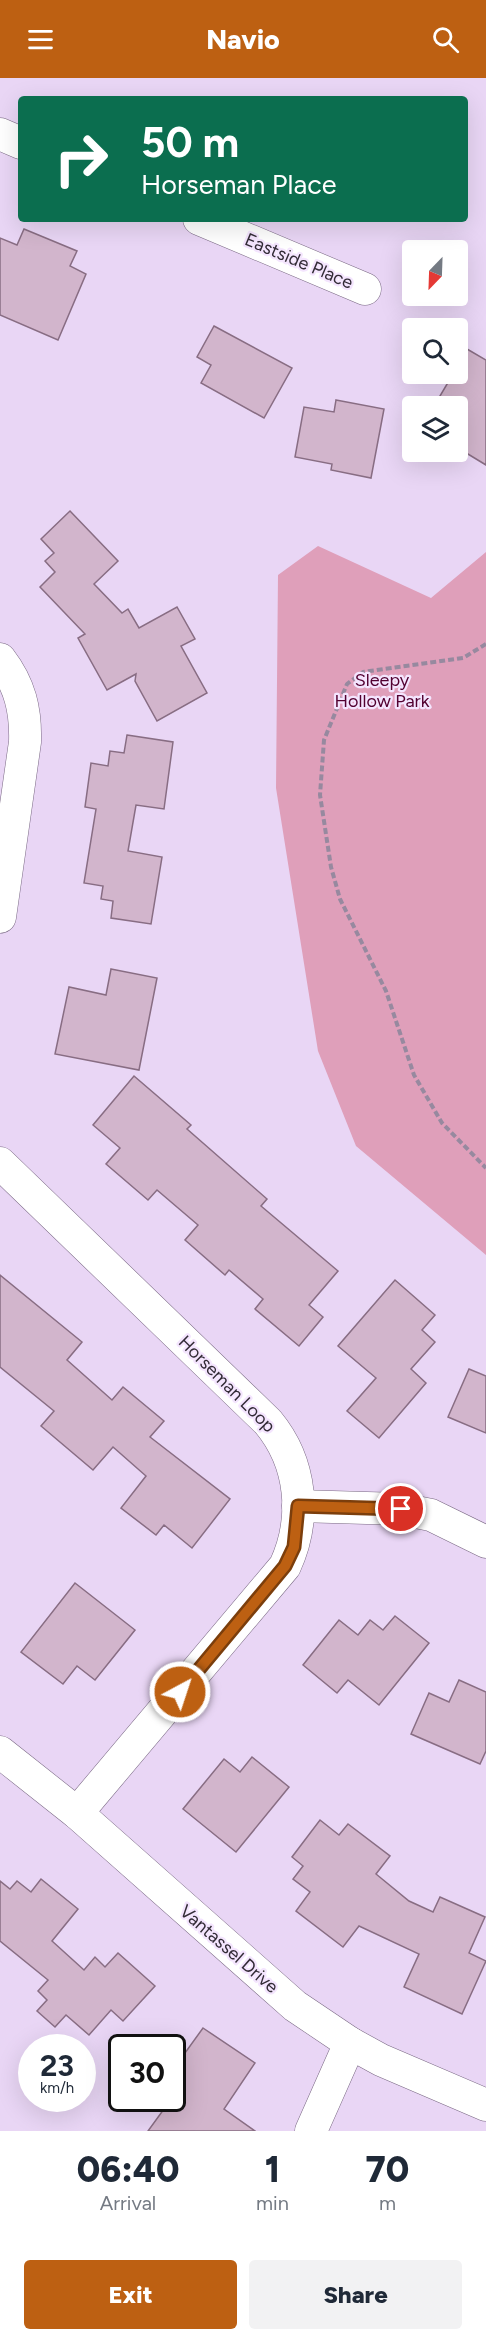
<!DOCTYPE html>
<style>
body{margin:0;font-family:Figtree,sans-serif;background:#f2f2f3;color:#1f2937;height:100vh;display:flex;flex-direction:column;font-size:22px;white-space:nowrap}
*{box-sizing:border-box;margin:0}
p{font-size:20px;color:#747a83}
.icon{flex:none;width:33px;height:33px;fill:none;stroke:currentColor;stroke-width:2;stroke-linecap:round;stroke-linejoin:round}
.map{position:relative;height:2053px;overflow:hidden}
.panel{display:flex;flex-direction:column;background:#fff;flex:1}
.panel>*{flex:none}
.guide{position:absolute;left:18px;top:18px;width:450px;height:126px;border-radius:6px;box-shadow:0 6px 24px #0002;background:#0b6e4f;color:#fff;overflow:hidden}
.needle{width:39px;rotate:203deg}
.tools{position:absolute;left:402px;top:162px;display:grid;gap:12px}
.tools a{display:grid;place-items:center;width:66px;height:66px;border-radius:6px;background:#fff;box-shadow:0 6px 24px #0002;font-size:30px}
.speed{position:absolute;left:18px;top:1956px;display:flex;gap:12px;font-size:30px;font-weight:700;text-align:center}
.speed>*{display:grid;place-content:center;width:78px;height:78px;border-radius:50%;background:#fff;box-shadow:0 6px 24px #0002;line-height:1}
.speed small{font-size:15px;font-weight:400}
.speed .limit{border:3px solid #111;border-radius:9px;background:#fff;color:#111}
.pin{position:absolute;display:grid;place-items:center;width:51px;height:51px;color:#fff;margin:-26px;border:3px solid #fff;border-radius:50%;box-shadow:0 2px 6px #0007}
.me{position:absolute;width:66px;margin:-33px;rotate:40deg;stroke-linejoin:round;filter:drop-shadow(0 0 4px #0008)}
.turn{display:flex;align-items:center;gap:21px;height:126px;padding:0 24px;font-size:27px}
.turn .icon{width:78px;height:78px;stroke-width:2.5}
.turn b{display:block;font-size:42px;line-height:51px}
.eta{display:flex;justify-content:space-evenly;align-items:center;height:102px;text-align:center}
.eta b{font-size:36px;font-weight:800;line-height:42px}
.primary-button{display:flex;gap:12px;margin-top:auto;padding:12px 24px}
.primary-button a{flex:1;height:69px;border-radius:6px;background:#bd6012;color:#fff;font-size:24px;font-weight:800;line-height:69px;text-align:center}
.primary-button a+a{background:#f2f2f3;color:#1f2937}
header{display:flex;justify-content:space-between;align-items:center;height:78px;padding:0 24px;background:#bd6012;color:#fff;font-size:27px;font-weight:800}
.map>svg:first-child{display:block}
</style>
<header><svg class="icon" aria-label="menu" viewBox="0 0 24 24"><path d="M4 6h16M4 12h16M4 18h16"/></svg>Navio<svg class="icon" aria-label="search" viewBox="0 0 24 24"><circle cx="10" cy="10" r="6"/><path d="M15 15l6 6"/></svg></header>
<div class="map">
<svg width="486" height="2053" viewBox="0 0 486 2053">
<rect width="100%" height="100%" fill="#e9d6f5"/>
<polygon fill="#df9fba" points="318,468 431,520 486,474 486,1177 356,1068 318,973 276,710 278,497"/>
<g fill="#d2b5cc" stroke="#886d83" stroke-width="1.5">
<polygon points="24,151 77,173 70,188 86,196 58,262 0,237 0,160 17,167"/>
<polygon points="214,248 292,290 264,340 201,305 211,287 197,279"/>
<polygon points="467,271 486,282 486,387 458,370 458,328 434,328 453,296 458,296 458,287"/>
<polygon points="336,322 384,331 371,400 331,392 332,386 295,379 304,329 334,334"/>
<polygon points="70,433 118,483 94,506 122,535 128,531 139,550 177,529 195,561 181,568 207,615 157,643 135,603 136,596 107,612 78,560 85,556 40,509 55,494 45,483 54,475 41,461"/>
<polygon points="127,657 173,664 164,731 136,727 128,773 162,779 151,846 111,840 113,823 101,821 103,808 84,805 96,731 85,729 91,685 108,688 110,673 124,675"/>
<polygon points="111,891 157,900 139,992 55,976 69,909 106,917"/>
<polygon points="134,998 191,1047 187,1051 267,1121 261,1128 338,1193 309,1227 323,1239 299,1268 255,1231 263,1221 229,1192 225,1197 185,1162 198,1147 157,1112 148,1122 106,1086 120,1070 93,1047"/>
<polygon points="0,1197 82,1264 67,1282 112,1322 123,1309 164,1343 150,1359 230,1421 192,1470 164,1447 156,1457 121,1430 146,1398 113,1369 93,1392 41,1348 54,1333 0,1289"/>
<polygon points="395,1202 435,1237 422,1252 435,1264 411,1291 426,1305 379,1360 347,1333 376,1300 338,1268"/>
<polygon points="469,1291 486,1298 486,1355 448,1339"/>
<polygon points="75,1505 135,1552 95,1602 77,1588 63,1606 21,1574"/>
<polygon points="395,1538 429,1565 379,1627 348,1602 337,1615 303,1587 339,1542 358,1557 370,1542 383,1552"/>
<polygon points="459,1602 486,1614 486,1673 480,1686 411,1656 429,1615 449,1624"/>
<polygon points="252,1679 289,1709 236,1774 183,1731 224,1681 240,1694"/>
<polygon points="320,1742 339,1757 348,1746 390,1778 376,1796 409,1823 433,1834 440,1819 485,1839 469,1875 486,1883 462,1936 404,1909 419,1876 359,1848 343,1869 296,1833 310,1814 293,1801 303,1788 292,1779"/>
<polygon points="41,1801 78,1831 52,1863 84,1892 95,1879 105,1889 118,1875 155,1908 123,1943 111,1932 89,1957 66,1937 55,1949 37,1933 47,1922 38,1913 48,1902 0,1863 0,1803 10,1811 17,1803 31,1814"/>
<polygon points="203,1950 255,1985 224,2031 255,2053 148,2053 172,2020 172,1993"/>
</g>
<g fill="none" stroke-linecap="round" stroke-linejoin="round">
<defs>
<g id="minor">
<polyline points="0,56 21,65"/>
<polyline points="199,141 365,211"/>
<path d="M0 581C20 607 26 632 25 664L0 839"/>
<path d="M0 1085 268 1344C302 1385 307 1440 285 1488L77 1735"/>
<polyline points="298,1428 401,1431 431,1437 486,1464"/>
<polyline points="0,1674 77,1735 295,1928 350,1965 381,1982 486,2027"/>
<polyline points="311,2053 350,1965"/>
</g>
</defs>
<use href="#minor" stroke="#796883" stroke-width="33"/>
<polyline stroke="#97899f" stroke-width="4" stroke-dasharray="6 3" stroke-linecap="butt" points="486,566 463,580 363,594 347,606 324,662 320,717 331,789 340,821 386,913 414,997 442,1045 486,1090"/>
<use href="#minor" stroke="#fff" stroke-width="32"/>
</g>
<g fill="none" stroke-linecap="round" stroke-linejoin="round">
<defs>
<polyline id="route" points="180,1614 285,1488 294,1469 298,1428 401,1431"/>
</defs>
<use href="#route" stroke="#7b3e0c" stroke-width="15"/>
<use href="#route" stroke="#bd6012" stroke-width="10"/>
</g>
<g text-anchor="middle" stroke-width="4.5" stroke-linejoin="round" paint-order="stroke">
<g font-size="18" fill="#322b36" stroke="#f4e5fe">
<text transform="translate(299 183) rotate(23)" y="6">Eastside Place</text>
<text transform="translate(227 1306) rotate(45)" y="6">Horseman Loop</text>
<text transform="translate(229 1871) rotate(41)" y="6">Vantassel Drive</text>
</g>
<g font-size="18" fill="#520030" stroke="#f4e5fe">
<text x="382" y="608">Sleepy<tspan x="382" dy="21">Hollow Park</tspan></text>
</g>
</g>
</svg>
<div class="tools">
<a><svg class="needle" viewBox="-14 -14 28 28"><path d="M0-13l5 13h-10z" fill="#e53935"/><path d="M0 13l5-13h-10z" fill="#747a83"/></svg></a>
<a><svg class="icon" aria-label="search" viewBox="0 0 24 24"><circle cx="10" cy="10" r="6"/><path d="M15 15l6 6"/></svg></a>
<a><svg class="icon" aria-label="layers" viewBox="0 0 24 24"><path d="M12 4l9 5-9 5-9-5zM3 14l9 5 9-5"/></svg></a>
</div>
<div class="speed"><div>23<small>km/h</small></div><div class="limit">30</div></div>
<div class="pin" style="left:401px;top:1431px;background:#d93025"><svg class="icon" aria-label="arrive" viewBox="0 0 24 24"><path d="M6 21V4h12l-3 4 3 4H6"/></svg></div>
<svg class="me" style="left:180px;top:1614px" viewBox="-20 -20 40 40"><circle r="17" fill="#bd6012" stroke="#fff" stroke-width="3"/><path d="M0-11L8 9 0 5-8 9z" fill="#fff"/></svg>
<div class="guide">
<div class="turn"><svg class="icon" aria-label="right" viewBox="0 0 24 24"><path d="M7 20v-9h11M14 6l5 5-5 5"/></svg><div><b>50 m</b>Horseman Place</div></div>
</div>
</div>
<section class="panel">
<div class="eta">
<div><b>06:40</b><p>Arrival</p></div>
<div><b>1</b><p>min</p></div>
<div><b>70</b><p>m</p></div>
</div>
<div class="primary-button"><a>Exit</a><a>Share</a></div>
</section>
